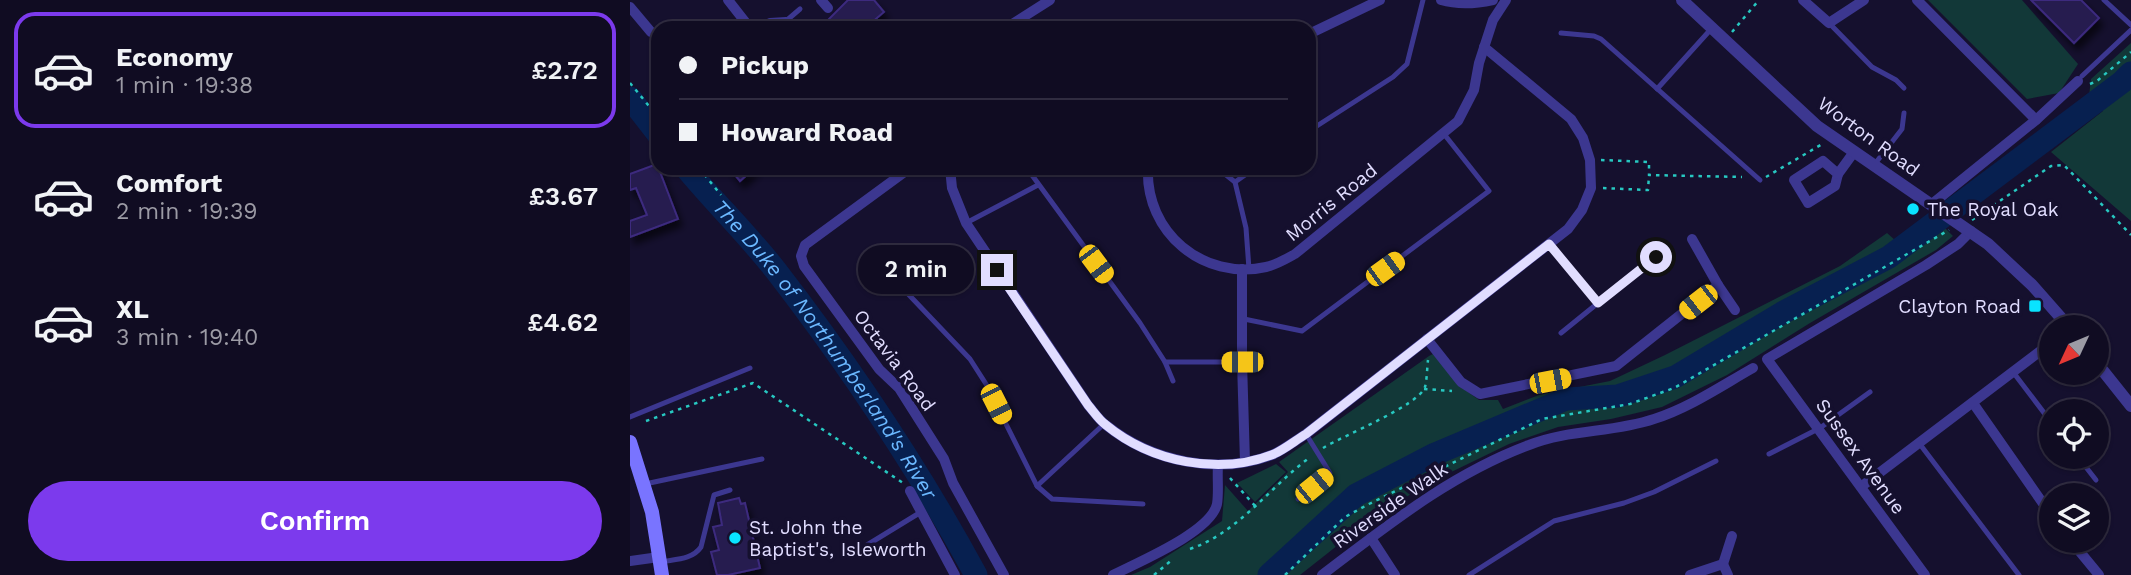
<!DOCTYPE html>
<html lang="en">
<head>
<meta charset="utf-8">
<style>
  body { margin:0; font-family:"Work Sans",sans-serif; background:#19152a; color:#f1f3f6; height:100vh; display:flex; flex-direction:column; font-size:26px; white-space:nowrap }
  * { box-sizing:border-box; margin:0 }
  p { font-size:23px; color:#9c9ba5 }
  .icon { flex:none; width:38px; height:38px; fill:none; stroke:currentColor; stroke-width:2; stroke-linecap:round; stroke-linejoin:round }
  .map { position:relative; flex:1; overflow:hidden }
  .drawer { display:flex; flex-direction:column; background:#100c22; width:630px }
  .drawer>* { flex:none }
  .top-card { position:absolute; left:21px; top:21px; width:665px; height:154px; border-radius:21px; box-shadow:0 2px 5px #0004,0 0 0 2px #302c40; display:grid; align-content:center; height:154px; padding:0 28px; background:#100c22 }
  .needle { width:46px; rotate:226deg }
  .controls { position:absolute; left:1409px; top:315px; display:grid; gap:14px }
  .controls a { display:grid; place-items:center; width:70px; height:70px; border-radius:50%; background:#100c22; box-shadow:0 2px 5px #0004,0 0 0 2px #302c40; font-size:35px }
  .end { position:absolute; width:32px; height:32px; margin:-16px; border:9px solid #e1ddff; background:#111; box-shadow:0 0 0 4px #111 }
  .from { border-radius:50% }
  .bubble { position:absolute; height:49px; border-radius:24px; background:#100c22; box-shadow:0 2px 5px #0004,0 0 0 2px #302c40; font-size:23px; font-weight:600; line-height:49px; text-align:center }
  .car { position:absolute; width:21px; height:42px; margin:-21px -10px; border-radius:9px; box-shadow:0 0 5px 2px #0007; background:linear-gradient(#f5c518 24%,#345 0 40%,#f5c518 0 76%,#345 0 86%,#f5c518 0) }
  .top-card b { display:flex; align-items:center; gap:24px; height:66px; font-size:26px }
  .top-card b+b { border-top:2px solid #302c40 }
  .top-card i { width:18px; height:18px; background:#f1f3f6 }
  ul { padding:12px 0 0; list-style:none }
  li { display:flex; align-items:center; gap:21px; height:116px; margin:0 14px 10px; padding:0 14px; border:4px solid transparent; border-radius:21px }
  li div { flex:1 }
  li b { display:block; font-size:26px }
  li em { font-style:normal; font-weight:600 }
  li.current { border-color:#7c3aed }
  li>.icon { width:63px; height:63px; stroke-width:1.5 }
  .button { display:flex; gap:14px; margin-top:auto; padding:14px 28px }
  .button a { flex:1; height:80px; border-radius:42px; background:#7c3aed; color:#fff; font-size:28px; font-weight:600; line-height:80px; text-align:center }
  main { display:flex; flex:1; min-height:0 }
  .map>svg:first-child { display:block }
</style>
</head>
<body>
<main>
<section class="drawer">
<ul>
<li class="current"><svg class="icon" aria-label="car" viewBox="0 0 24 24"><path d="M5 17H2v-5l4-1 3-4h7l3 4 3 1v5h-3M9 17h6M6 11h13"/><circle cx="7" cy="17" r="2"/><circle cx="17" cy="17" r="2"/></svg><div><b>Economy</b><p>1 min · 19:38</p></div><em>£2.72</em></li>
<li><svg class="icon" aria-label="car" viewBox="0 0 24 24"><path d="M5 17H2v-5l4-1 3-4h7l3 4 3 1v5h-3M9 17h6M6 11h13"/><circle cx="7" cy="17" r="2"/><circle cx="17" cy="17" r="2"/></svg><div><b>Comfort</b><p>2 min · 19:39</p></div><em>£3.67</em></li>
<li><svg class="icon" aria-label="car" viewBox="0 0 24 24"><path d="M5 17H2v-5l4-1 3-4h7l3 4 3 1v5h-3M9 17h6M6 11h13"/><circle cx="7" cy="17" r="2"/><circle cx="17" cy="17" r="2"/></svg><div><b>XL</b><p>3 min · 19:40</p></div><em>£4.62</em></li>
</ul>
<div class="button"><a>Confirm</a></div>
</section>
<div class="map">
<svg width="1501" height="575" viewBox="0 0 1501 575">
  <defs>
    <filter id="shadow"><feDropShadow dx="4" dy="7" stdDeviation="3.5" flood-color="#0009"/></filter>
  </defs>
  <rect width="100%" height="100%" fill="#15102e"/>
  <g fill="#123838">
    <path d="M1298 0H1392L1448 64 1429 93 1397 99Z"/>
    <path d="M1501 43V221L1421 152 1473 111 1459 96 1461 79Z"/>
    <path d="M1313 226 1323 236 1306 250 1180 323 1097 375 1032 407 981 419 928 427 879 444 811 477 750 512 670 575H647L713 513 745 493 859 437 917 414 982 402 1043 385 1131 331 1252 265Z"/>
    <path d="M1257 233 1266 241 1248 255 1038 371 994 389 959 394 931 395 877 416 747 476 722 491 638 569 628 575H501L520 567 592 521 595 485 618 511 658 472 649 462 799 356 803 354 831 387 849 400H868L873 409 909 395 980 381 1035 355 1210 266Z"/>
    <path d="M646 464 656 472 625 502 607 483Z"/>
  </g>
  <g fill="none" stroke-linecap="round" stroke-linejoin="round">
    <g stroke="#072050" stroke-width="23">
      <path d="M0 98 28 134"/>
      <path id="s1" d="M56 168C85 203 119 236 147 272 221 368 289 470 346 575"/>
      <path d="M639 575 726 495 805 454 936 399 988 396 1045 377 1152 313 1259 257 1492 82 1501 73"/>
    </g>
  </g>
  <g fill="#261a50" stroke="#3c2b7e" stroke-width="2" filter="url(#shadow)">
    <path d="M218 0H244L254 12 241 23 246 28H200L195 23Z"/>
    <path d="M1401 0H1451L1469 18 1444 43Z"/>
    <path d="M27 164 48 219 0 237V221L17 215 6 188 0 190V174Z"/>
    <path d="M99 168H125L110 181Z"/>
    <path d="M109 498 111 504 115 503 130 568 98 575H87L81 552 89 550 83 527 92 525 88 503Z"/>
  </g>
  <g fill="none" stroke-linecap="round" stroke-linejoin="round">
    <g stroke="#27c8c1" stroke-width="2.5" stroke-dasharray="3.5 5" stroke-linecap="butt">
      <path d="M1102 32 1129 0"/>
      <path d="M0 83 28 117"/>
      <path d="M1460 84 1467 81 1501 52"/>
      <path d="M971 160 1019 162V175L1112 177"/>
      <path d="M69 168 91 195"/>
      <path d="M1136 177 1194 143"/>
      <path d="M973 188 1018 190 1019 175"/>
      <path d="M1342 220 1421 166 1434 165 1501 235"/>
      <path d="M794 389 822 391"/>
      <path d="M16 421 123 383 273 483"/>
      <path d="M693 448C714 435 788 406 795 387 797 379 797 369 798 360"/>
      <path d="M600 478 626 507"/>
      <path d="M560 549C609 532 639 488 679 458"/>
      <path d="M524 575 543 559"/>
      <path d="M655 575 715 517 739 504 912 419 1000 404 1044 388 1319 230"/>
    </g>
    <g stroke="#3c3790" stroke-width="5">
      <path d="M1474 0 1501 25"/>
      <path d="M156 21 170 9"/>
      <path d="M1199 23 1242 67 1266 80 1274 88"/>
      <path d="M931 33 964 36 971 39 1130 180"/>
      <path d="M1452 76 1501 30"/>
      <path d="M1027 89 1082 28"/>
      <path d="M679 131 763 77 777 64 793 0"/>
      <path d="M1244 165 1272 129 1274 113"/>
      <path d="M399 171 510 323 535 362 543 381"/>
      <path d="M591 171 605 182 616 228 619 269"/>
      <path d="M605 182 625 168"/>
      <path d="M336 223 408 185"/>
      <path d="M919 244 968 303 931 333"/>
      <path d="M261 276 340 359 356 384 407 486 422 499 513 504"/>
      <path d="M968 303 1026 257"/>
      <path d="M614 319 672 331 859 191 814 134"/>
      <path d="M535 362H612"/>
      <path d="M1383 372 1421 422"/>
      <path d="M0 417 120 368"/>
      <path d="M1289 443 1389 575"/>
      <path d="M1139 454 1190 428 1240 392"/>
      <path d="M1448 457 1466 480"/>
      <path d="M15 484 132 459"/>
      <path d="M407 486 474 424"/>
      <path d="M668 499 700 473 676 434"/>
      <path d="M237 545 291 512"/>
      <path d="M30 562C45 559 62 560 71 547L84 495 100 490"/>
      <path d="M839 575 924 521 994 503 1024 492 1086 461"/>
    </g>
    <g stroke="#3c3790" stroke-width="10">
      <path d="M98 0 120 28"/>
      <path d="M191 0 198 8"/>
      <path d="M811 0C828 5 845 4 863 0"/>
      <path d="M1173 0 1199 23 1234 0"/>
      <path d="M1287 0 1406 120"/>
      <path d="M0 7 21 32"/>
      <path d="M135 28 140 23 156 22 162 28"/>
      <path d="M376 28 420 0"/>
      <path d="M679 34 750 0"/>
      <path d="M1193 161 1208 174 1205 186 1178 203 1164 180Z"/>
      <path d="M280 168 175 245 171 256 174 266 249 369 269 388 314 459 323 483 374 575"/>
      <path d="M320 168 322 188 336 223 458 405C464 412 469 420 476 425 522 462 589 476 644 454 655 449 666 440 676 434L938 229 952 210 961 188 960 160 953 138 941 119 854 47"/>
      <path d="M518 168C515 232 573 281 636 267 646 265 656 259 665 254L828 121 844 90 849 63 863 20 876 0"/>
      <path d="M1208 174 1224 152"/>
      <path d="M1302 204 1406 120 1448 81"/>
      <path d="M612 269V362L615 462"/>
      <path d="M1088 285 1105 310"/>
      <path d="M797 339 831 382 850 394 986 366 1088 285 1062 239"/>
      <path d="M1343 403 1421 515"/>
      <path d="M1232 486 1421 343"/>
      <path d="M280 491 325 575"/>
      <path d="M741 538 765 575"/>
      <path d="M1441 541 1469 575"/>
      <path d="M0 561 29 557"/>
      <path d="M1093 564 1102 536"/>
      <path d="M483 575C508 562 581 532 587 504 589 492 587 477 588 465"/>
      <path d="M692 575C758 525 821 474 899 445 939 429 983 433 1024 419 1059 408 1091 386 1123 368"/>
      <path d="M1060 575 1093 564 1098 575"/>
      <path d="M1295 575 1137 359 1296 265 1328 244 1341 231"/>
    </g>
    <g stroke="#3c3790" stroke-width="12">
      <path d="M1052 0 1187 126 1358 244 1402 285 1439 327"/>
      <path d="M1466 362 1501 406"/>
    </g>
    <path stroke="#7974ff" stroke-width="14" d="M0 442 22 512 32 575"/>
  </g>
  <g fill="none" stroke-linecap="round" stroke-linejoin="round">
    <path stroke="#e1ddff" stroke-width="9" d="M367 270 458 405C464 412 469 420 476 425 521 462 589 476 644 454 655 449 666 440 676 434L919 244 968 303 1026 257"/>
  </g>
  <g fill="#09e3ff" stroke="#15102e" stroke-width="2.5">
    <circle cx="1283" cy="209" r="7"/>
    <rect x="1398" y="299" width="14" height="14" rx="3.5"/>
    <circle cx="105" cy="538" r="7"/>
  </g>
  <g text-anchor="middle" stroke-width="7" stroke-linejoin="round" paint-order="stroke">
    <g font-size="19" fill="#e1ddff" stroke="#15102e">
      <text transform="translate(1239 136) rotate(36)" y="7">Worton Road</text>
      <text transform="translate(701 202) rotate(-39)" y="7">Morris Road</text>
      <text transform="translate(265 360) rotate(53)" y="7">Octavia Road</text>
      <text transform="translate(1231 456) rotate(54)" y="7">Sussex Avenue</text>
      <text transform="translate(760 505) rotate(-35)" y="7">Riverside Walk</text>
    </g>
    <g font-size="19" fill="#e1ddff" stroke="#15102e" text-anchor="start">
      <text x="1297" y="216">The Royal Oak</text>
      <text x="1391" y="313" text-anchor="end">Clayton Road</text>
      <text x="119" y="534">St. John the<tspan x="119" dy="22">Baptist's, Isleworth</tspan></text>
    </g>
    <g font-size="21" font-style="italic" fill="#6bb8ff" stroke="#15102e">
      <text dy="7" stroke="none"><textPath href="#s1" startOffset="229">The Duke of Northumberland's River</textPath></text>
    </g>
  </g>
</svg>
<div class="controls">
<a><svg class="needle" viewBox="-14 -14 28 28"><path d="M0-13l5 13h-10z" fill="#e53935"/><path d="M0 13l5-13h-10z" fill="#9c9ba5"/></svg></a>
<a><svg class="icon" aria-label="locate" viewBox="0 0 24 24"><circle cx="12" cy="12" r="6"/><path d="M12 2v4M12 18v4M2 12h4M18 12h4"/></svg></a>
<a><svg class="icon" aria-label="layers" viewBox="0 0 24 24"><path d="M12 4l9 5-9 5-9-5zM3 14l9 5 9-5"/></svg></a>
</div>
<i class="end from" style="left:1026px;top:257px"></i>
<i class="end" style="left:367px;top:270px"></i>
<div class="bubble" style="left:228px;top:245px;width:116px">2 min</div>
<i class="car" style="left:466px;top:264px;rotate:143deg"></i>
<i class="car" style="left:755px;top:269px;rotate:54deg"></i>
<i class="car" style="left:1068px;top:302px;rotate:232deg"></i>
<i class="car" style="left:612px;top:362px;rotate:270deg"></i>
<i class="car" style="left:920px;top:381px;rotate:79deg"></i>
<i class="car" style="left:366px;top:404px;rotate:153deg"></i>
<i class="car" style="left:684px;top:486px;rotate:51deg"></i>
<div class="top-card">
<b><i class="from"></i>Pickup</b>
<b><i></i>Howard Road</b>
</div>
</div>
</main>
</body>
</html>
